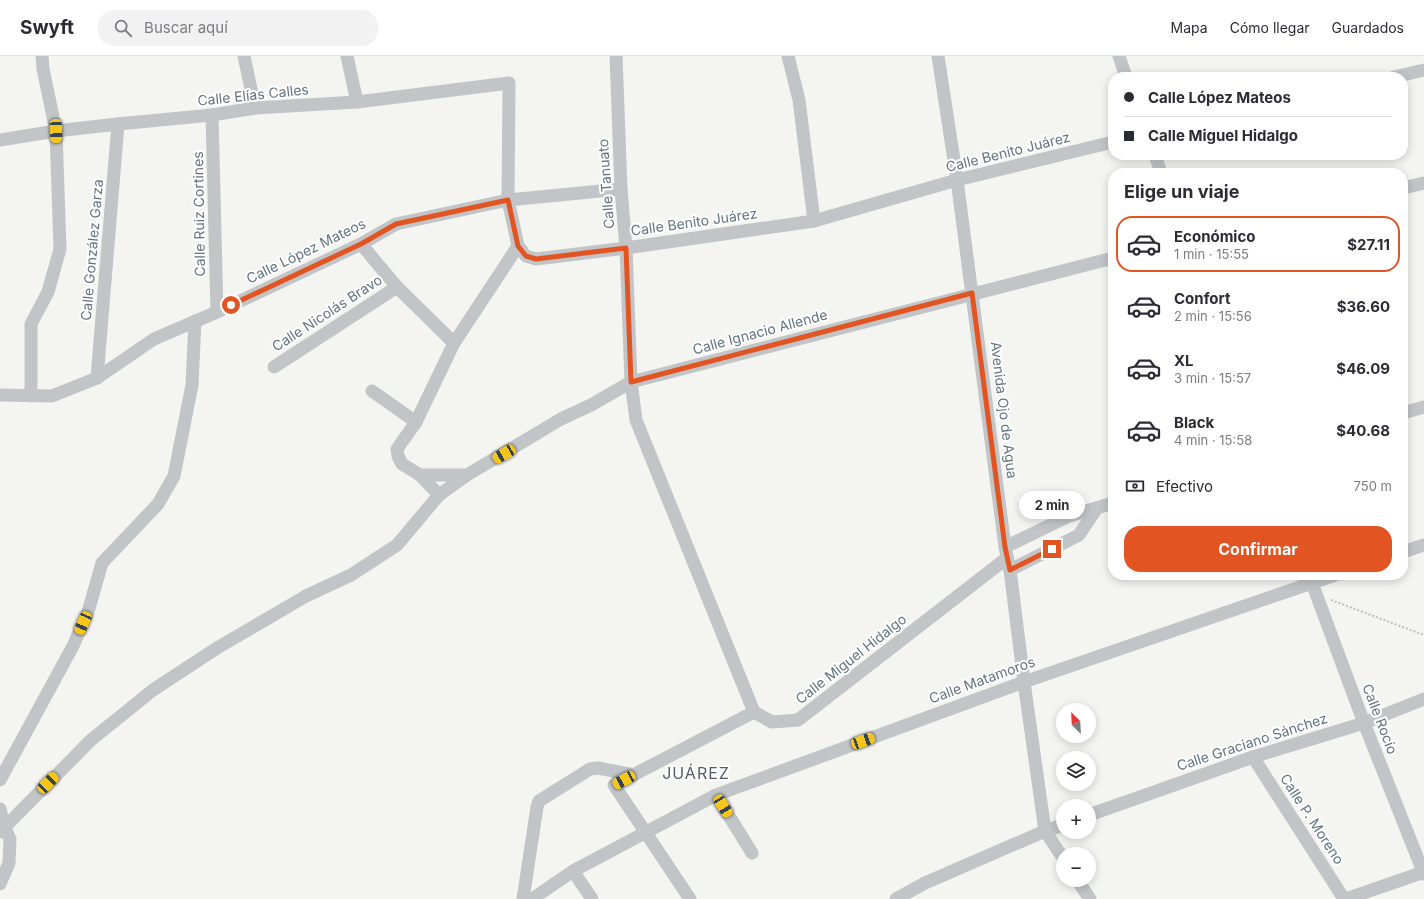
<!DOCTYPE html>
<html lang="es">
<head>
<meta charset="utf-8">
<style>
  body { margin:0; font-family:Inter,sans-serif; background:#f2f2f3; color:#2b2b33; height:100vh; display:flex; flex-direction:column; font-size:15px; white-space:nowrap }
  * { box-sizing:border-box; margin:0 }
  p { font-size:13px; color:#7c7c81 }
  .icon { flex:none; width:22px; height:22px; fill:none; stroke:currentColor; stroke-width:2; stroke-linecap:round; stroke-linejoin:round }
  .map { position:relative; flex:1; overflow:hidden }
  .sheet { position:absolute; left:1108px; top:112px; width:300px; height:412px; display:flex; flex-direction:column; background:#fff; border-radius:16px; box-shadow:0 2px 10px #0003 }
  .sheet>* { flex:none }
  .hud { position:absolute; left:1108px; top:16px; width:300px; height:88px; border-radius:16px; box-shadow:0 2px 10px #0003; display:grid; align-content:center; height:88px; padding:0 16px; background:#fff }
  .needle { width:26px; rotate:336deg }
  .controls { position:absolute; left:1056px; top:647px; display:grid; gap:8px }
  .controls a { display:grid; place-items:center; width:40px; height:40px; border-radius:50%; background:#fff; box-shadow:0 2px 10px #0003; font-size:20px }
  .end { position:absolute; width:18px; height:18px; margin:-9px; border:5px solid #e25422; background:#fff; box-shadow:0 0 0 2px #fff }
  .from { border-radius:50% }
  .bubble { position:absolute; height:28px; border-radius:14px; background:#fff; box-shadow:0 2px 10px #0003; font-size:13px; font-weight:700; line-height:28px; text-align:center }
  .car { position:absolute; width:12px; height:24px; margin:-12px -6px; border-radius:5px; box-shadow:0 0 3px 1px #0007; background:linear-gradient(#f5c518 24%,#345 0 40%,#f5c518 0 76%,#345 0 86%,#f5c518 0) }
  .hud b { display:flex; align-items:center; gap:14px; height:38px; font-size:15px }
  .hud b+b { border-top:1px solid #e1e1e2 }
  .hud i { width:10px; height:10px; background:#2b2b33 }
  ul { padding:0; list-style:none }
  li { display:flex; align-items:center; gap:12px; height:56px; margin:0 8px 6px; padding:0 8px; border:2px solid transparent; border-radius:16px }
  li div { flex:1 }
  li b { display:block; font-size:15px }
  li em { font-style:normal; font-weight:700 }
  li.selected { border-color:#e25422 }
  li>.icon { width:36px; height:36px; stroke-width:1.5 }
  h2 { padding:0 16px; font-size:18px; line-height:48px }
  .pay { display:flex; align-items:center; gap:10px; height:44px; padding:0 16px; font-size:15px }
  .pay p { margin-inline-start:auto }
  .primary-button { display:flex; gap:8px; margin-top:auto; padding:8px 16px }
  .primary-button a { flex:1; height:46px; border-radius:16px; background:#e25422; color:#fff; font-size:16px; font-weight:700; line-height:46px; text-align:center }
  header { display:flex; align-items:center; gap:24px; box-sizing:border-box; height:56px; padding:0 20px; background:#fff; border-bottom:1px solid #e1e1e2 }
  header strong { font-size:19px }
  nav { display:flex; gap:22px; margin-inline-start:auto; font-size:14px }
  .search { width:280px; height:36px; background:#f2f2f3; display:flex; align-items:center; gap:10px; box-sizing:border-box; padding:0 14px; border-radius:16px; color:#7c7c81; font-size:15px }
  .map>svg:first-child { display:block }
</style>
</head>
<body>
<header>
<strong>Swyft</strong>
<div class="search"><svg class="icon" aria-label="search" viewBox="0 0 24 24"><circle cx="10" cy="10" r="6"/><path d="M15 15l6 6"/></svg>Buscar aquí</div>
<nav><a>Mapa</a><a>Cómo llegar</a><a>Guardados</a></nav>
</header>
<div class="map">
<svg width="1424" height="843" viewBox="0 0 1424 843">
  <rect width="100%" height="100%" fill="#f4f4f0"/>
  <g fill="none" stroke-linecap="round" stroke-linejoin="round">
    <path stroke="#bbbdbf" stroke-width="2" stroke-dasharray="2 2" stroke-linecap="butt" d="M1331 544 1424 579"/>
    <g stroke="#c1c5c8" stroke-width="13">
      <path d="M244 0 255 52"/>
      <path d="M347 0 357 46"/>
      <path d="M616 0 621 133 626 192 631 326 636 364 754 656"/>
      <path d="M788 0 799 44 814 165"/>
      <path d="M938 0 957 124 1005 491 1010 514 1024 626 1045 775 1063 802"/>
      <path d="M1119 0 1126 21"/>
      <path d="M1394 21 1424 14"/>
      <path d="M212 59 217 256"/>
      <path d="M0 84 56 75 118 68 212 59 255 52 357 46 509 27 508 144 518 190 526 200 536 203 626 192 814 165 957 124 1113 86"/>
      <path d="M1155 99 1161 117"/>
      <path d="M1403 132 1424 127"/>
      <path d="M361 188 397 231 454 287"/>
      <path d="M274 311 397 231"/>
      <path d="M97 322 118 68"/>
      <path d="M372 335 416 366"/>
      <path d="M0 339 52 340 97 322 154 283 217 256 361 188 396 168 508 144 621 133"/>
      <path d="M31 340V268L48 236 60 193 56 75 43 13 42 0"/>
      <path d="M1403 357 1424 351"/>
      <path d="M420 419H467"/>
      <path d="M439 439 420 419 402 408 398 400 397 393 416 366 454 287 518 190"/>
      <path d="M1005 491 1069 460 1113 447"/>
      <path d="M1403 496 1424 489"/>
      <path d="M1010 514 1079 479 1097 452"/>
      <path d="M1309 519 1364 667 1424 818"/>
      <path d="M1253 701 1344 843"/>
      <path d="M0 724 73 590 88 556 102 507 158 448 174 420 192 329 195 265"/>
      <path d="M716 739 752 797"/>
      <path d="M0 753 4 770 10 783 9 807 0 828"/>
      <path d="M1089 759 1253 701 1364 667 1424 643"/>
      <path d="M0 776 91 684 153 634 217 592 306 540 351 519 397 489 439 439 467 419 561 363 591 349 631 326 1113 202"/>
      <path d="M573 815 592 843"/>
      <path d="M1077 824 1090 843"/>
      <path d="M523 843 537 751 539 745 590 713 598 712 634 719"/>
      <path d="M532 843 573 815 716 739 1024 626 1335 519"/>
      <path d="M690 843 614 729 754 656 772 666 798 664 1007 502"/>
      <path d="M896 843 925 827 1045 775 1063 769"/>
      <path d="M1346 843 1424 816"/>
    </g>
  </g>
  <g fill="none" stroke-linecap="round" stroke-linejoin="round">
    <path stroke="#e25422" stroke-width="5" d="M231 249 361 188 396 168 508 144 518 190 526 200 536 203 626 192 631 326 972 237 1005 491 1010 514 1052 493"/>
  </g>
  <g text-anchor="middle" stroke-width="4" stroke-linejoin="round" paint-order="stroke">
    <g font-size="14" fill="#637381" stroke="#fff">
      <text transform="translate(253 39) rotate(-6)" y="5">Calle Elías Calles</text>
      <text transform="translate(1008 96) rotate(-14)" y="5">Calle Benito Juárez</text>
      <text transform="translate(606 128) rotate(-94)" y="5">Calle Tanuato</text>
      <text transform="translate(199 158) rotate(-91)" y="5">Calle Ruiz Cortines</text>
      <text transform="translate(694 166) rotate(-8)" y="5">Calle Benito Juárez</text>
      <text transform="translate(92 194) rotate(-85)" y="5">Calle González Garza</text>
      <text transform="translate(306 195) rotate(-26)" y="5">Calle López Mateos</text>
      <text transform="translate(327 257) rotate(-33)" y="5">Calle Nicolás Bravo</text>
      <text transform="translate(760 276) rotate(-15)" y="5">Calle Ignacio Allende</text>
      <text transform="translate(1004 354) rotate(83)" y="5">Avenida Ojo de Agua</text>
      <text transform="translate(851 603) rotate(-38)" y="5">Calle Miguel Hidalgo</text>
      <text transform="translate(982 624) rotate(-20)" y="5">Calle Matamoros</text>
      <text transform="translate(1380 663) rotate(69)" y="5">Calle Rocío</text>
      <text transform="translate(1252 686) rotate(-18)" y="5">Calle Graciano Sánchez</text>
      <text transform="translate(1312 763) rotate(57)" y="5">Calle P. Moreno</text>
    </g>
    <g font-size="16" letter-spacing="1" fill="#515c66" stroke="#fff">
      <text x="696" y="723">JUÁREZ</text>
    </g>
  </g>
</svg>
<div class="controls">
<a><svg class="needle" viewBox="-14 -14 28 28"><path d="M0-13l5 13h-10z" fill="#e53935"/><path d="M0 13l5-13h-10z" fill="#7c7c81"/></svg></a>
<a><svg class="icon" aria-label="layers" viewBox="0 0 24 24"><path d="M12 4l9 5-9 5-9-5zM3 14l9 5 9-5"/></svg></a>
<a>+</a>
<a>−</a>
</div>
<i class="end from" style="left:231px;top:249px"></i>
<i class="end" style="left:1052px;top:493px"></i>
<div class="bubble" style="left:1019px;top:435px;width:66px">2 min</div>
<i class="car" style="left:56px;top:75px;rotate:178deg"></i>
<i class="car" style="left:504px;top:398px;rotate:240deg"></i>
<i class="car" style="left:83px;top:567px;rotate:204deg"></i>
<i class="car" style="left:863px;top:685px;rotate:70deg"></i>
<i class="car" style="left:624px;top:724px;rotate:242deg"></i>
<i class="car" style="left:48px;top:727px;rotate:45deg"></i>
<i class="car" style="left:723px;top:750px;rotate:148deg"></i>
<div class="hud">
<b><i class="from"></i>Calle López Mateos</b>
<b><i></i>Calle Miguel Hidalgo</b>
</div>
<section class="sheet">
<h2>Elige un viaje</h2>
<ul>
<li class="selected"><svg class="icon" aria-label="car" viewBox="0 0 24 24"><path d="M5 17H2v-5l4-1 3-4h7l3 4 3 1v5h-3M9 17h6M6 11h13"/><circle cx="7" cy="17" r="2"/><circle cx="17" cy="17" r="2"/></svg><div><b>Económico</b><p>1 min · 15:55</p></div><em>$27.11</em></li>
<li><svg class="icon" aria-label="car" viewBox="0 0 24 24"><path d="M5 17H2v-5l4-1 3-4h7l3 4 3 1v5h-3M9 17h6M6 11h13"/><circle cx="7" cy="17" r="2"/><circle cx="17" cy="17" r="2"/></svg><div><b>Confort</b><p>2 min · 15:56</p></div><em>$36.60</em></li>
<li><svg class="icon" aria-label="car" viewBox="0 0 24 24"><path d="M5 17H2v-5l4-1 3-4h7l3 4 3 1v5h-3M9 17h6M6 11h13"/><circle cx="7" cy="17" r="2"/><circle cx="17" cy="17" r="2"/></svg><div><b>XL</b><p>3 min · 15:57</p></div><em>$46.09</em></li>
<li><svg class="icon" aria-label="car" viewBox="0 0 24 24"><path d="M5 17H2v-5l4-1 3-4h7l3 4 3 1v5h-3M9 17h6M6 11h13"/><circle cx="7" cy="17" r="2"/><circle cx="17" cy="17" r="2"/></svg><div><b>Black</b><p>4 min · 15:58</p></div><em>$40.68</em></li>
</ul>
<div class="pay"><svg class="icon" aria-label="cash" viewBox="0 0 24 24"><path d="M3 7h18v10H3z"/><circle cx="12" cy="12" r="2"/></svg>Efectivo<p>750 m</p></div>
<div class="primary-button"><a>Confirmar</a></div>
</section>
</div>
</body>
</html>
